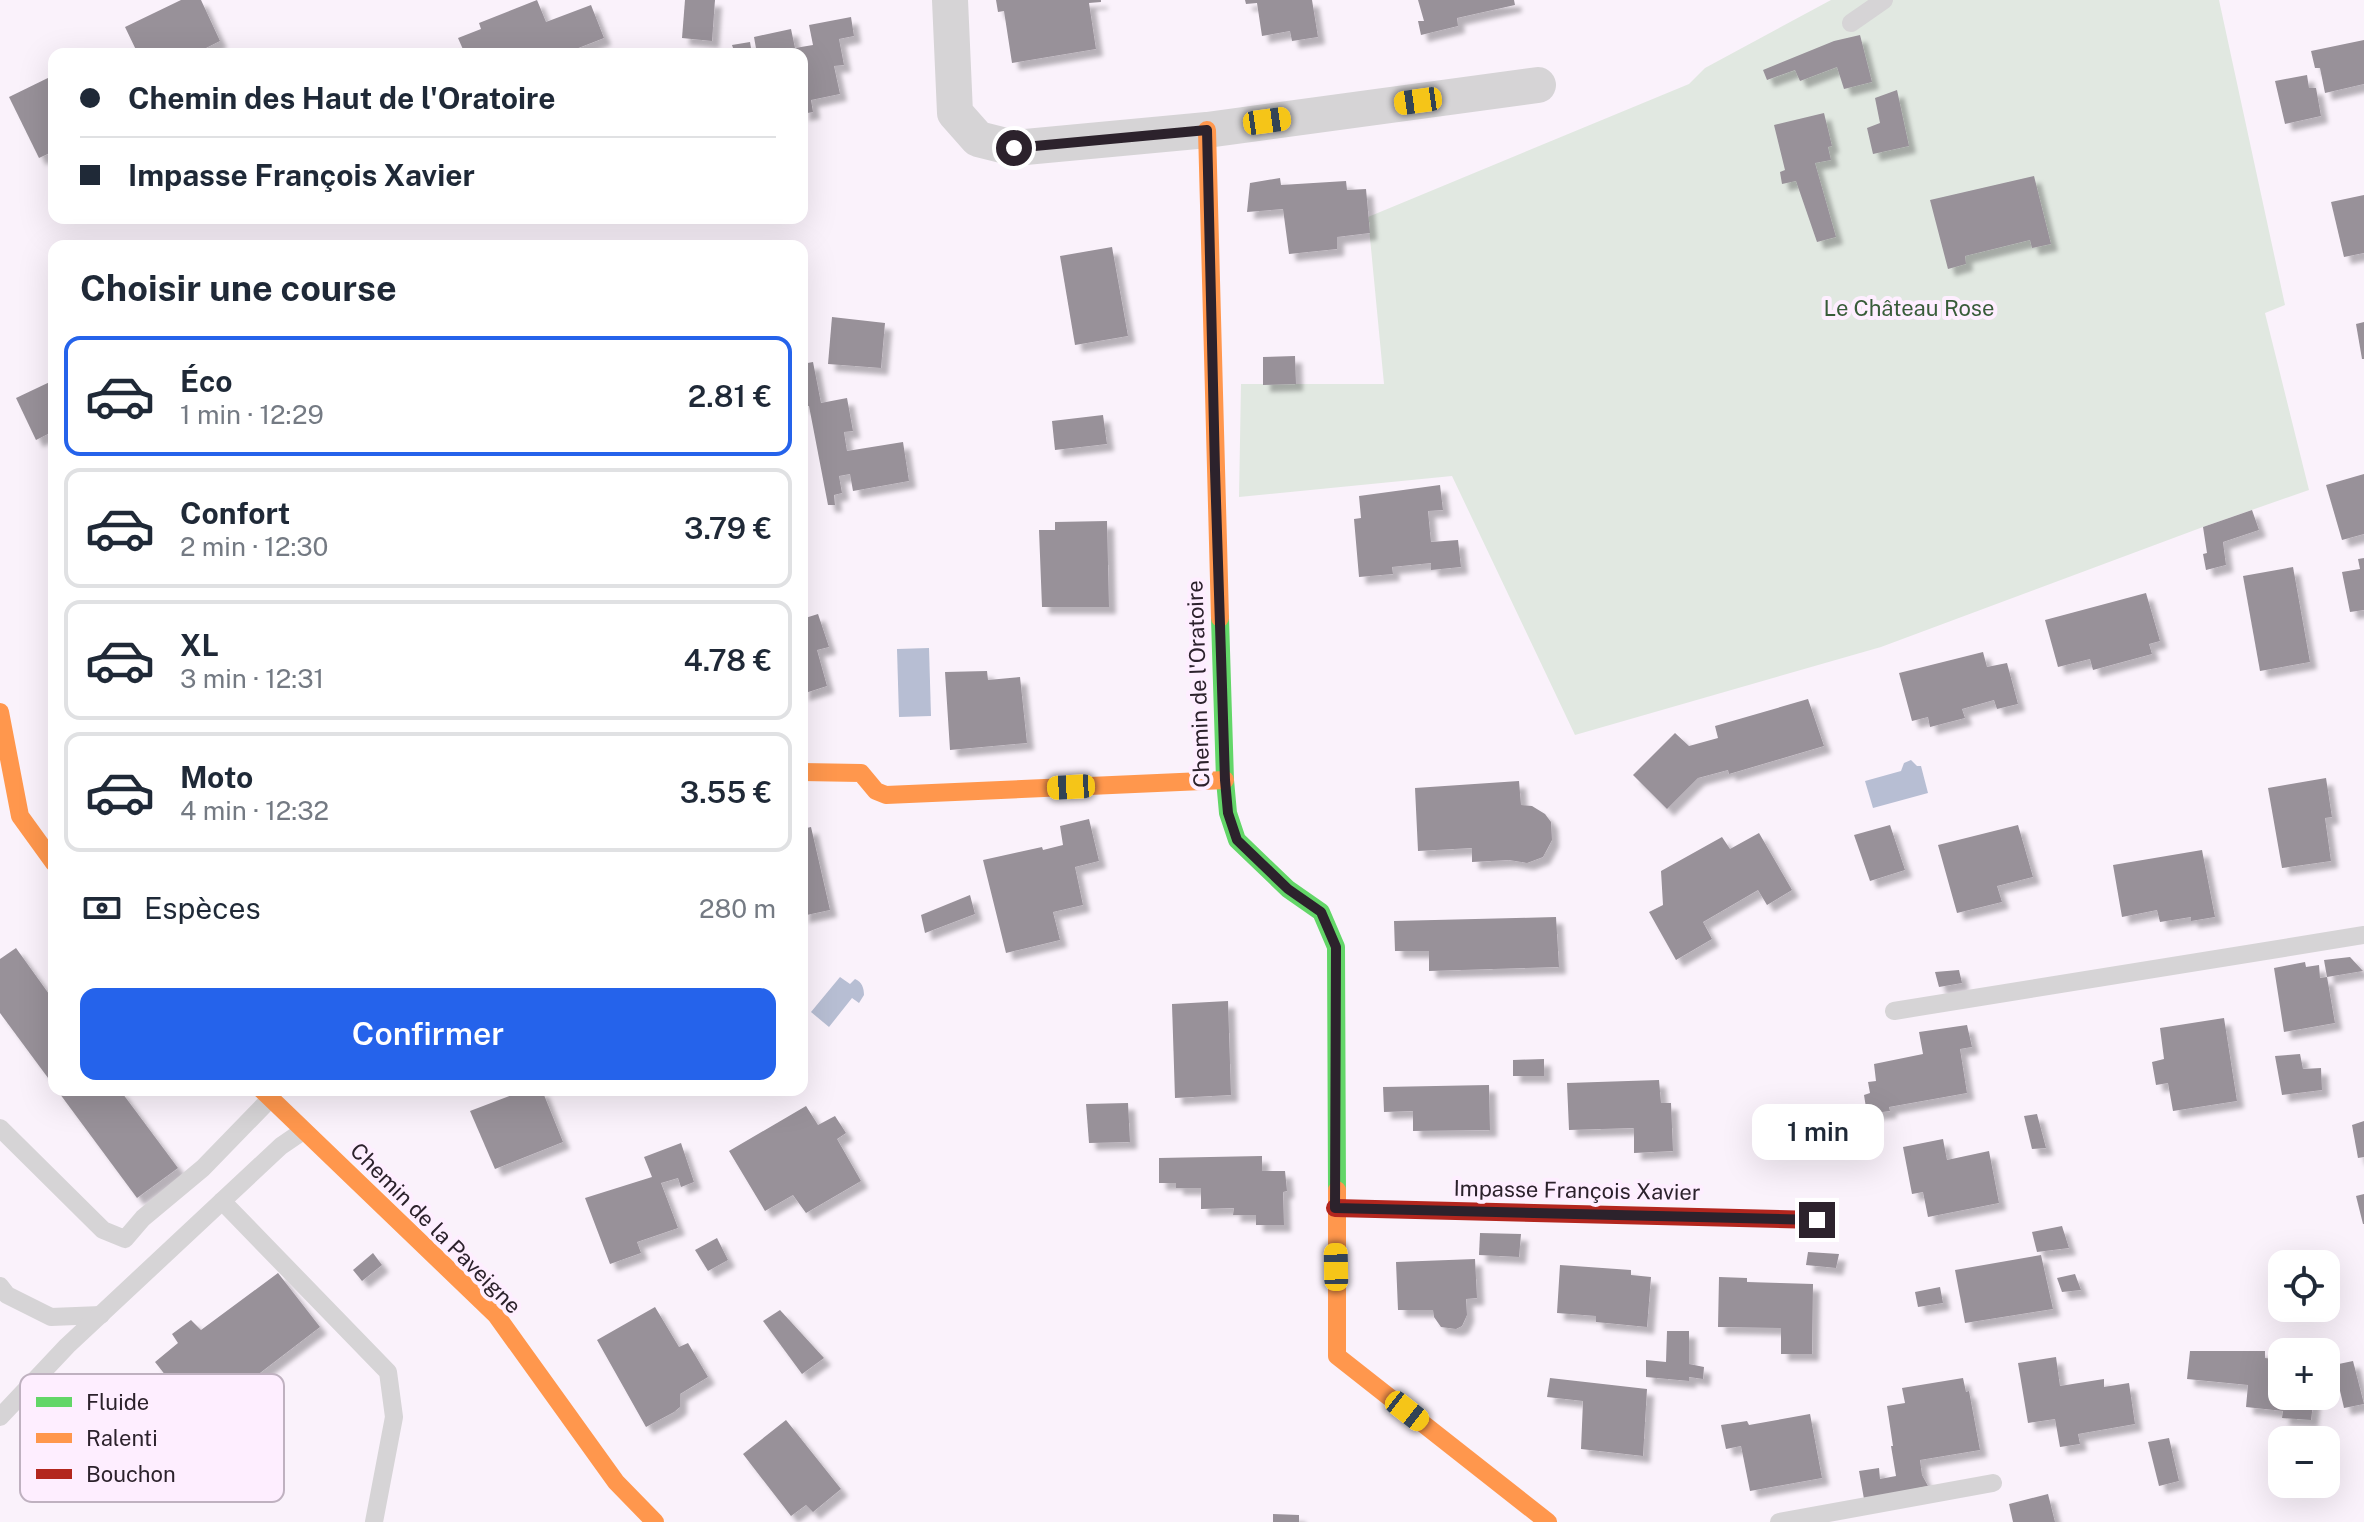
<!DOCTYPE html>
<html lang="fr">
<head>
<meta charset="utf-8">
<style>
  body { margin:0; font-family:"Public Sans",sans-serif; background:#f2f2f3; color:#1f2937; height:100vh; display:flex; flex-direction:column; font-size:30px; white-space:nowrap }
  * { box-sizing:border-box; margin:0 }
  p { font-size:26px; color:#747a83 }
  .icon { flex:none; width:44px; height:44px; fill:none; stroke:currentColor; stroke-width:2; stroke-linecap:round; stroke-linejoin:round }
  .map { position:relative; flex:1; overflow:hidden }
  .panel { position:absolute; left:48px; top:240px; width:760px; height:856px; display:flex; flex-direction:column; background:#fff; border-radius:16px; box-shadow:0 8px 32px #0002 }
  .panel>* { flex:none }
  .guide { position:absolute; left:48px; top:48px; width:760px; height:176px; border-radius:16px; box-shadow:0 8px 32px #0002; display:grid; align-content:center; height:176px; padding:0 32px; background:#fff }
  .fabs { position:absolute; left:2268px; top:1250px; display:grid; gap:16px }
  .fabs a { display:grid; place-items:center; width:72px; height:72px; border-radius:16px; background:#fff; box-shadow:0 8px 32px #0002; font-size:40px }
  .end { position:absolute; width:36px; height:36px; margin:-18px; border:10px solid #2c222c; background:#fff; box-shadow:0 0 0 4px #fff }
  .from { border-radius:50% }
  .bubble { position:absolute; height:56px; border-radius:16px; background:#fff; box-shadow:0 8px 32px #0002; font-size:26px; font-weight:600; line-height:56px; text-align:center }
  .car { position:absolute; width:24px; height:48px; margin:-24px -12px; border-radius:10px; box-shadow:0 0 6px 2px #0007; background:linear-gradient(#f5c518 24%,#345 0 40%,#f5c518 0 76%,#345 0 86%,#f5c518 0) }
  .guide b { display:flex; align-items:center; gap:28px; height:76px; font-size:30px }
  .guide b+b { border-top:2px solid #e0e1e3 }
  .guide i { width:20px; height:20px; background:#1f2937 }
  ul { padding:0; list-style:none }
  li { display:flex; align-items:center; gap:24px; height:120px; margin:0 16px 12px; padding:0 16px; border:4px solid #e0e1e3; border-radius:16px }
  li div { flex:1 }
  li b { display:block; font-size:30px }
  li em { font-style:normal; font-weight:600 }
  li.active { border-color:#2563eb }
  li>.icon { width:72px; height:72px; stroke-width:1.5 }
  h2 { padding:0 32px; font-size:36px; line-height:96px }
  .pay { display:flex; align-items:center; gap:20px; height:88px; padding:0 32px; font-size:30px }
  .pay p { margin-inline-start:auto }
  .action { display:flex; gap:16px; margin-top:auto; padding:16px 32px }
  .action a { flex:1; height:92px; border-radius:16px; background:#2563eb; color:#fff; font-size:32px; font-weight:600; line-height:92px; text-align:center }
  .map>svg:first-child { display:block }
</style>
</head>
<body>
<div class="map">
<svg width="2364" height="1522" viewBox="0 0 2364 1522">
  <defs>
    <filter id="shadow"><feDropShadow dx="7" dy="7" stdDeviation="2" flood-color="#0004"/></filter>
  </defs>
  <rect width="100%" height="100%" fill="#faf2fb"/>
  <path fill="#e1e8e1" d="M1831 0H2219L2285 305 2265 313 2309 490 2203 527 1881 647 1575 735 1452 476 1239 497 1241 384H1384L1368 217 1689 84 1705 68Z"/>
  <g fill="#b7bed3">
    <path d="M929 648 931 716 899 717 897 649Z"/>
    <path d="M1911 760 1917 766H1921L1928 793 1873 808 1865 781 1901 771 1904 763Z"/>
    <path d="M840 977 850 984 855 979C862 982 864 988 864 995L859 1003 852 998 829 1027 811 1012Z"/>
  </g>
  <g fill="#989199" filter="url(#shadow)">
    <path d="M181 0H201L220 41 200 51 202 54H138L125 27Z"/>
    <path d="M537 0 546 22 591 5 604 38 563 54H465L458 38 481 29 479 23Z"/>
    <path d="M685 0H715L712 41 682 38Z"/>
    <path d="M996 0H1101V2L1089 3 1096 49 1012 63 1004 11 998 12Z"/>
    <path d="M1245 0H1312L1318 37 1292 41 1290 31 1262 36 1257 3 1246 4Z"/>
    <path d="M1418 0H1514L1515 5 1457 18 1458 26 1421 35 1418 21H1424Z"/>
    <path d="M851 17 854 36 839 39 844 65 834 66 840 94 811 100 813 112 802 114V54H757L754 37 791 29 795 48 813 45 809 25Z"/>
    <path d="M1860 35 1872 82 1844 89 1837 67 1800 81 1795 70 1767 80 1763 70 1834 41Z"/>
    <path d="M2364 40V84L2325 93 2320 68H2315L2311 51Z"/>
    <path d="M750 42 752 54H735L732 45Z"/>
    <path d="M54 75V151L39 158 9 97Z"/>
    <path d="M2307 75 2309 88H2316L2321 116 2285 124 2275 81Z"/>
    <path d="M1897 90 1909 146 1873 154 1867 128 1880 123 1875 98Z"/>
    <path d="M1824 113 1832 146 1828 147 1831 160 1815 163 1836 237 1817 242 1796 181 1782 184 1780 172 1785 170 1774 125Z"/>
    <path d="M2034 176 2051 244 2032 248 2030 240 1965 256 1966 264 1948 269 1930 200Z"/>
    <path d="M1280 178 1281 185 1346 181 1347 190 1366 189 1370 233 1337 237V249L1289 254 1283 209 1247 212 1250 183Z"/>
    <path d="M2364 195V253L2344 257 2331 202Z"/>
    <path d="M1112 247 1128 336 1075 345 1060 256Z"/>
    <path d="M832 317 885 323 881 368 828 364Z"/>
    <path d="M2364 322V359H2362L2356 324Z"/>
    <path d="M1295 356 1296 384 1263 385V357Z"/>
    <path d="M813 362 821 403 847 398 853 431 844 432 847 451 903 442 909 481 853 491 850 474 839 476 842 493 834 495 835 505H828L809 406H803L802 399V364Z"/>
    <path d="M54 380V431L36 440 16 398Z"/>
    <path d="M1103 415 1107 444 1055 450 1052 421Z"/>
    <path d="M2364 474V534L2342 540 2326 485Z"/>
    <path d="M1440 485 1443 510 1428 511 1431 542 1458 540 1461 567 1431 570V563L1392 567 1393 574 1359 577 1354 519 1361 518 1359 496Z"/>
    <path d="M2252 510 2259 530 2223 542 2226 565 2206 570 2203 554 2207 553 2203 527Z"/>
    <path d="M1107 521 1109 607H1042L1039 530H1055V522Z"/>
    <path d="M2364 558V610L2350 612 2342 572 2360 569 2358 559Z"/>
    <path d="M2293 567 2310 662 2260 671 2243 576Z"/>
    <path d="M2146 593 2160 641 2149 644 2152 654 2093 670 2090 659 2058 667 2045 620Z"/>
    <path d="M818 614 829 647 817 650 827 686 802 694V619Z"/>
    <path d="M1983 652 1987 667 2007 663 2018 704 1997 709 1994 700 1962 709 1965 718 1930 727 1928 717 1912 721 1899 673Z"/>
    <path d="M987 671 988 680 1020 677 1027 743 950 750 945 672Z"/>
    <path d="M1808 699 1824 746 1729 774 1728 770 1698 778 1667 809 1633 775 1675 733 1689 746 1718 738 1715 726Z"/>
    <path d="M2326 778 2332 817 2325 818 2331 861 2282 868 2268 788Z"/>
    <path d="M1519 781 1521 805 1532 806 1545 814 1551 822 1552 840 1543 857 1527 863 1509 860 1472 862V848L1418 851 1415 788Z"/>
    <path d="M1089 819 1099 861 1075 867 1083 905 1053 912 1060 940 1006 953 983 860 1042 847 1043 850 1063 845 1060 826Z"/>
    <path d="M1890 825 1905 870 1870 881 1854 835Z"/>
    <path d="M2018 825 2033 877 1997 886 2002 902 1957 913 1938 845Z"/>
    <path d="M811 827 830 910 802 916V829Z"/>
    <path d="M1759 833 1792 890 1767 905 1758 890 1703 922 1712 939 1676 960 1649 912 1663 905 1661 871 1722 837 1730 849Z"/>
    <path d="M2202 850 2215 917 2191 921V917L2160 922 2157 910 2122 917 2113 865Z"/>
    <path d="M970 895 975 914 925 933 921 915Z"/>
    <path d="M1556 917 1559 967 1429 971V951H1395L1394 921Z"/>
    <path d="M16 948 54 1001V1086L0 1013V959Z"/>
    <path d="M2350 957 2363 971 2327 977 2324 960Z"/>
    <path d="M2305 962 2306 967 2319 965 2320 978 2327 977 2335 1023 2284 1032 2274 968Z"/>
    <path d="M1959 970 1962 983 1939 987 1935 972Z"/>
    <path d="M1228 1001 1231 1095 1175 1098 1172 1004Z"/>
    <path d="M2224 1018 2237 1101 2173 1111 2168 1083 2156 1085 2152 1062 2164 1059 2160 1028Z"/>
    <path d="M1967 1025 1972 1047 1960 1049 1967 1093 1889 1107 1890 1111 1867 1114 1864 1095 1870 1093 1868 1082 1876 1081 1874 1064 1923 1054 1919 1032Z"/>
    <path d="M2300 1054 2303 1069 2321 1068 2322 1090 2282 1095 2275 1056Z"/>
    <path d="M1544 1059V1076H1513V1060Z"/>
    <path d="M1659 1080 1661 1103H1671L1673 1151 1634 1153V1128L1569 1130 1567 1083Z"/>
    <path d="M1489 1085 1490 1130 1413 1131V1111L1384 1112 1383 1087Z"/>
    <path d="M57 1090H120L178 1168 137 1198Z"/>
    <path d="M525 1090H542L563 1142 495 1169 470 1111Z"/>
    <path d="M1128 1103 1130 1142 1089 1143 1086 1104Z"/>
    <path d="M806 1106 818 1125 835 1116 846 1133 837 1139 861 1181 806 1213 793 1195 765 1211 729 1151Z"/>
    <path d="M2037 1114 2046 1148 2032 1149 2024 1116Z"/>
    <path d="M2364 1121V1157L2358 1158 2352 1125Z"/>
    <path d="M1943 1139 1947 1160 1989 1151 1999 1203 1928 1217 1923 1192 1912 1194 1903 1147Z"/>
    <path d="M681 1143 694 1182 681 1187 678 1178 661 1183 678 1228 637 1242 641 1253 610 1264 585 1198 652 1177 644 1157Z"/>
    <path d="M1262 1156V1171H1285L1287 1191 1283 1192 1284 1225H1256V1215H1233L1234 1208 1201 1209V1188H1176V1183H1159V1158Z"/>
    <path d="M2364 1194V1224H2363L2356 1196Z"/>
    <path d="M2062 1226 2069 1248 2037 1252 2032 1232Z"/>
    <path d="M1480 1233 1521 1234 1519 1257 1479 1255Z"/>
    <path d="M717 1238 728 1260 708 1271 695 1250Z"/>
    <path d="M1808 1252 1839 1254 1836 1268 1806 1265Z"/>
    <path d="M373 1253 382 1265 362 1281 353 1270Z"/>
    <path d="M2041 1255 2053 1309 1965 1323 1955 1270Z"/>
    <path d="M1475 1259 1477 1298 1466 1299 1467 1315 1462 1326 1456 1329 1441 1327 1434 1317 1433 1310H1398L1396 1262Z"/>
    <path d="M1560 1265 1631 1270V1275L1651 1277 1647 1327 1596 1322V1316L1557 1313Z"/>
    <path d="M278 1273 320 1327 200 1419 155 1362 178 1343 172 1334 191 1320 201 1330Z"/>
    <path d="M2075 1274 2081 1290 2062 1292 2057 1278Z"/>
    <path d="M1719 1277 1747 1278V1282L1813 1284 1812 1354H1781V1328L1718 1327Z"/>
    <path d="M1940 1287 1943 1303 1918 1307 1915 1292Z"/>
    <path d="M655 1307 679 1347 688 1343 708 1377 680 1394V1407L674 1412 646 1427 597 1340Z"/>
    <path d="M780 1310 824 1358 802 1374 763 1321Z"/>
    <path d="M1667 1331H1689V1364L1704 1367 1703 1379 1689 1377V1381L1646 1377V1360L1666 1362Z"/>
    <path d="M2190 1351H2265V1358L2273 1359V1364L2282 1365V1396H2314L2311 1420 2282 1418 2283 1411 2246 1407 2248 1385 2187 1379Z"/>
    <path d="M2056 1357 2060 1386 2104 1379V1387L2129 1383 2135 1424 2078 1434 2080 1444 2060 1447 2055 1419 2028 1423 2018 1363Z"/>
    <path d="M2353 1361 2364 1404 2344 1408 2334 1365Z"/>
    <path d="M1550 1378 1647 1389 1643 1456 1581 1449 1583 1401 1547 1397Z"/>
    <path d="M1963 1378 1966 1392 1969 1391 1980 1450 1920 1460 1922 1475 1928 1486 1864 1499 1859 1471 1879 1468 1880 1479 1896 1476 1891 1446H1893L1887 1406 1905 1403 1902 1388Z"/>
    <path d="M1810 1414 1822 1478 1750 1491 1741 1446 1726 1449 1721 1425 1747 1421 1749 1425Z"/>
    <path d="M786 1420 841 1489 813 1512 806 1505 791 1516 743 1454Z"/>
    <path d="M2169 1438 2179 1481 2159 1486 2148 1442Z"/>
    <path d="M2048 1494 2055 1522H2013L2009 1504Z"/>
    <path d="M1273 1514 1299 1515V1522H1273Z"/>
  </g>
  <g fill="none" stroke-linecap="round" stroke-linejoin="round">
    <g stroke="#d6d4d6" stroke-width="18">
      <path d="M1851 23 1884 0"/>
      <path d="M1894 1011 2364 935"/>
      <path d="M0 1128 103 1230 125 1239 143 1218 203 1168 271 1098"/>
      <path d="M222 1201 388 1372 394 1417 374 1522"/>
      <path d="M0 1286 7 1295 51 1317 101 1315"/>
      <path d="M0 1417 67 1346 281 1146 303 1131"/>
      <path d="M1779 1522 1993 1483"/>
    </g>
    <path stroke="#d6d4d6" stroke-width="36" d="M950 0 955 113 978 139 1014 148 1207 130 1538 85"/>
    <path stroke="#63d668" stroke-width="18" d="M1220 618 1225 780 1228 813 1237 840 1288 889 1321 912 1336 947 1337 1190"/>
    <g stroke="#ff974d" stroke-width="18">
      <path d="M1207 130 1220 618"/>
      <path d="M0 712 20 816 54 863"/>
      <path d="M802 772 861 773 876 791 886 795 1225 780"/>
      <path d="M262 1090 496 1315 616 1482 655 1522"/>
      <path d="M1337 1190V1356L1548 1522"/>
    </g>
    <path stroke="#b3261e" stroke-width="18" d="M1335 1208 1817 1220"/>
  </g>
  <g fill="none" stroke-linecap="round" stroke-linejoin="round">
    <path stroke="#2c222c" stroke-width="10" d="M1014 148 1207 130 1215 470 1225 780 1228 813 1237 840 1288 889 1321 912 1336 947 1335 1208 1817 1220"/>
  </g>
  <g text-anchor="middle" stroke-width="8" stroke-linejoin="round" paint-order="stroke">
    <g font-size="22" fill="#385c39" stroke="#feeeff">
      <text x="1909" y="316">Le Château Rose</text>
    </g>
    <g font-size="22" fill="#2c222c" stroke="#feeeff">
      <text transform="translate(1198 684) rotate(-92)" y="8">Chemin de l'Oratoire</text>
      <text transform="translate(1577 1190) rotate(1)" y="8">Impasse François Xavier</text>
      <text transform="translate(436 1228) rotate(45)" y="8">Chemin de la Paveigne</text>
    </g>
  </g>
  <rect x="20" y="1374" width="264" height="128" rx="12" fill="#feeeff" stroke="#bfb1c0" stroke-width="2"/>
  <rect x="36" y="1397" width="36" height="10" fill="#63d668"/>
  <rect x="36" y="1433" width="36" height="10" fill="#ff974d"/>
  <rect x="36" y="1469" width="36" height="10" fill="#b3261e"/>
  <g font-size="22" fill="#2c222c">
    <text x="86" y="1410">Fluide</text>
    <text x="86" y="1446">Ralenti</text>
    <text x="86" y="1482">Bouchon</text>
  </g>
</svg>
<div class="fabs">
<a><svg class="icon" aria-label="locate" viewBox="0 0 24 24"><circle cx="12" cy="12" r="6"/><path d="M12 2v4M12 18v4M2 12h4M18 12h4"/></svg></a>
<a>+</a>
<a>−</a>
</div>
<i class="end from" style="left:1014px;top:148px"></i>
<i class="end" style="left:1817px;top:1220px"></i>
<div class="bubble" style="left:1752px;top:1104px;width:132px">1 min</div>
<i class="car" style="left:1418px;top:101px;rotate:262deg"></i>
<i class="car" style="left:1267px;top:121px;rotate:82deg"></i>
<i class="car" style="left:1071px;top:787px;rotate:267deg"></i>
<i class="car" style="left:1336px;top:1267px;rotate:359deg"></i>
<i class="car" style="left:1407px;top:1411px;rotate:128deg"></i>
<div class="guide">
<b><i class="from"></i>Chemin des Haut de l'Oratoire</b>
<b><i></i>Impasse François Xavier</b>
</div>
<section class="panel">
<h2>Choisir une course</h2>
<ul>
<li class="active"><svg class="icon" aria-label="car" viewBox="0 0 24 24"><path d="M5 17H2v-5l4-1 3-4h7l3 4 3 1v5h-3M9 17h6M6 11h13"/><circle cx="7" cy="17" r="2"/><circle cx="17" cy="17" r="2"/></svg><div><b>Éco</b><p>1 min · 12:29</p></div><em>2.81 €</em></li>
<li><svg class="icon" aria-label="car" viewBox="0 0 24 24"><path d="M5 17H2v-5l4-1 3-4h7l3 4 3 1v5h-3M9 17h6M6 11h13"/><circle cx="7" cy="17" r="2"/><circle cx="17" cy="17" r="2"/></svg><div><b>Confort</b><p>2 min · 12:30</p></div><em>3.79 €</em></li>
<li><svg class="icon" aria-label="car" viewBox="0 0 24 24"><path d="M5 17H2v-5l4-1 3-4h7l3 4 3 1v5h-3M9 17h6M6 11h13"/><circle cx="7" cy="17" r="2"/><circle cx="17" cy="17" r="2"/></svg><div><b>XL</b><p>3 min · 12:31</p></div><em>4.78 €</em></li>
<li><svg class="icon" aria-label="car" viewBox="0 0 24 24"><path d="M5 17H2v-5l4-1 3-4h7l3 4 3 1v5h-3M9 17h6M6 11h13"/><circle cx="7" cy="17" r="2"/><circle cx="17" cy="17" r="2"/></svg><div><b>Moto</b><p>4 min · 12:32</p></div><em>3.55 €</em></li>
</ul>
<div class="pay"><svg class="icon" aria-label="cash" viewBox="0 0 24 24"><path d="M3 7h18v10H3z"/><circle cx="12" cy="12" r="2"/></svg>Espèces<p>280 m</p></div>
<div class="action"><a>Confirmer</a></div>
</section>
</div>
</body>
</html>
